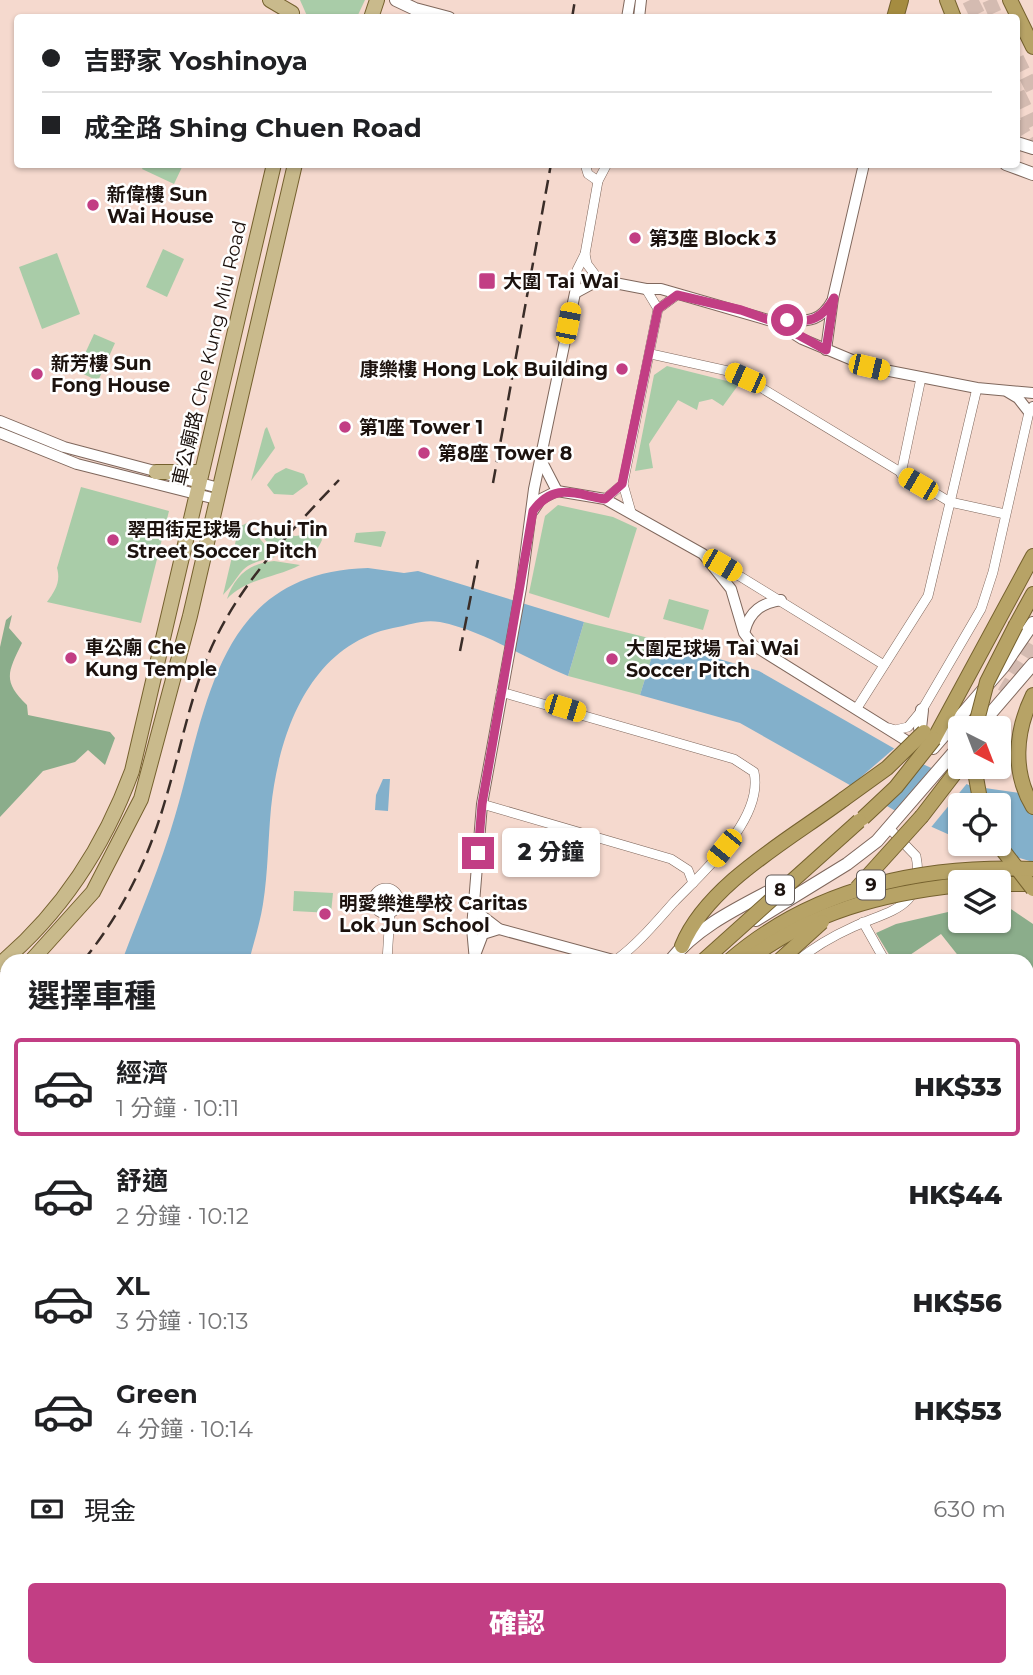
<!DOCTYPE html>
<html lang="zh-TW">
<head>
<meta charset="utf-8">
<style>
  body { margin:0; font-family:Montserrat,"Noto Sans TC",sans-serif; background:#f2f2f2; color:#202124; height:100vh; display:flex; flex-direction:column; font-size:26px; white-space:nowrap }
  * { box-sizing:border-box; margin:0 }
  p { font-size:23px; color:#757577 }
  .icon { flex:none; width:38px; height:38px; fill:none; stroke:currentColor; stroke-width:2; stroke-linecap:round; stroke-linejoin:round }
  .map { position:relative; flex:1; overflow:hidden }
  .side { position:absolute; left:0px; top:954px; width:1034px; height:723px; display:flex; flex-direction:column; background:#fff; border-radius:21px 21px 0 0; box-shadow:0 2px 5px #0004 }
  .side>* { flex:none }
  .banner { position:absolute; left:14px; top:14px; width:1006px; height:154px; border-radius:7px; box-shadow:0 2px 5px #0004; display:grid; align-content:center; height:154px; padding:0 28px; background:#fff }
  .needle { width:46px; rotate:138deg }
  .fabs { position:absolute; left:948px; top:716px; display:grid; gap:14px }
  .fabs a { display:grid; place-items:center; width:63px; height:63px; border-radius:7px; background:#fff; box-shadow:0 2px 5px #0004; font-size:35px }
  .end { position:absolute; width:32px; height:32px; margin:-16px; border:9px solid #c23e84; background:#fff; box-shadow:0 0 0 4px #fff }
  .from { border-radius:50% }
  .bubble { position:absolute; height:49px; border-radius:7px; background:#fff; box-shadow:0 2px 5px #0004; font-size:23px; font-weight:800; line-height:49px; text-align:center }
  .car { position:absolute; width:21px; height:42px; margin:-21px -10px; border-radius:9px; box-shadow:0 0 5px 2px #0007; background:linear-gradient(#f5c518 24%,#345 0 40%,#f5c518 0 76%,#345 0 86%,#f5c518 0) }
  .banner b { display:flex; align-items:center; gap:24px; height:66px; font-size:26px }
  .banner b+b { border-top:2px solid #e0e0e0 }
  .banner i { width:18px; height:18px; background:#202124 }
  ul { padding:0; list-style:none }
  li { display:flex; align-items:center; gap:21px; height:98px; margin:0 14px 10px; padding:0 14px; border:4px solid transparent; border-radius:7px }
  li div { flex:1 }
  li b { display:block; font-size:26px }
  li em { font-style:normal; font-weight:800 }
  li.on { border-color:#c23e84 }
  li>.icon { width:63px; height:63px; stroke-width:1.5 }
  h2 { padding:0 28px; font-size:32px; line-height:84px }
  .pay { display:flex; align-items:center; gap:18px; height:77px; padding:0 28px; font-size:26px }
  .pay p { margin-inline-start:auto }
  .button { display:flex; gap:14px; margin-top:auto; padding:14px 28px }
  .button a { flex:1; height:80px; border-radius:7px; background:#c23e84; color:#fff; font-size:28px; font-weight:800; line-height:80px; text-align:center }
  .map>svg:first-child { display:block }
</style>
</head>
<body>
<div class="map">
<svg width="1033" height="1675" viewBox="0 0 1033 1675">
  <rect width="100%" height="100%" fill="#f5d9ce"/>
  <g fill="#a9cca8">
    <path d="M300 0H365L357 17 308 18Z"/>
    <path d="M144 165 182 164 183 165 174 184 142 169Z"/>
    <path d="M163 249 184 259 167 297 146 287Z"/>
    <path d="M57 253 80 314 42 329 19 267Z"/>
    <path d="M94 334 115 343 98 381 77 371Z"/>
    <path d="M667 366 739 384 723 406 712 399 699 402 697 410 678 400 649 444 653 468 635 471 654 375Z"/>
    <path d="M267 427 275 448 251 481 265 429Z"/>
    <path d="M286 468 304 474 308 484 293 495 274 494 267 485 275 474Z"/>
    <path d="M81 487 169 511 141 623 47 602C55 591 61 582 57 568Z"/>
    <path d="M558 505 613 517 637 528 609 618 529 593 545 516Z"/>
    <path d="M247 523 275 557C235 566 246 571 223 595L239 527Z"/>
    <path d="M258 527 295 536 319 533 322 540C316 555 305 561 289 559L272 549 257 529Z"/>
    <path d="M383 531 386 532 381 547 354 542 356 533Z"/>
    <path d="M274 561 300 565C276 578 246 578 227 599 234 577 249 563 274 561Z"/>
    <path d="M669 599 709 610 703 630 663 619Z"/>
    <path d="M584 622 657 640 640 695 568 676Z"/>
    <path d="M294 891 333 893 331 913 293 911Z"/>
    <path d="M7 1576V1670H211L207 1675H0V1590Z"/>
  </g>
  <g fill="#8bad8b">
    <path d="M12 615 9 628 22 643C8 672 2 681 27 705L28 715 110 732 115 738 105 765 88 750 75 762 43 771 0 817V647L6 620Z"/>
    <path d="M999 901 1033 924V1155L1027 1147V961H956L960 958 941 934 901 961H893L876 933 896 924 961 909V920H999Z"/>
    <path d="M1027 1306 1033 1312V1393L1027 1402Z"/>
    <path d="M650 1670H723L726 1675H651Z"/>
    <path d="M780 1670H1003L1000 1675H781Z"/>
  </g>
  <g fill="#83b0cb">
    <path d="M368 568 404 573 418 571 584 622 568 676C525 659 485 631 440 622 423 619 410 625 393 628 310 645 279 732 271 808 268 840 268 872 263 904 260 923 254 942 249 961H122C140 913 161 865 175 816 208 705 217 572 368 568Z"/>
    <path d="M657 640 759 671 916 761 971 786 1033 795V862L972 844H999V805H961V840L894 810 740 723 640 695Z"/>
    <path d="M383 779H390L388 811 375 810 376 795Z"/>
    <path d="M7 1224V1516L0 1532V1240Z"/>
  </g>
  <g fill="#f5d9ce">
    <path d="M897 746 926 761 883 808 847 789Z"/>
    <path d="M942 768 969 781 928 831 904 819Z"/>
  </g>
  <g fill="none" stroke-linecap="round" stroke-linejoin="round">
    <g stroke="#d4bbb1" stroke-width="14" stroke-dasharray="14 7" stroke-linecap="butt">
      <path d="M989 0 997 18"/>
      <path d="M1017 58 1033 91"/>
    </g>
    <g stroke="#d4bbb1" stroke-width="14" stroke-dasharray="14 7" stroke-linecap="butt">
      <path d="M1017 122 1033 148"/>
      <path d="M1004 693 1033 644"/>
    </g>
    <g stroke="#d4bbb1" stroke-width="16" stroke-dasharray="16 8" stroke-linecap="butt">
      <path d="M970 0 979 18"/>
      <path d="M1017 93 1033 126"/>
    </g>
    <defs>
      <g id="minor">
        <path d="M585 164 588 174 598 181"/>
        <path d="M585 254 587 264 599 280"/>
        <path d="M575 293 577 270 585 254 598 181 607 164"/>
        <path d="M658 309 677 295"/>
        <path d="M651 354 728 371 745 378 950 502 1005 514"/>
        <path d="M901 474 921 378"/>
        <path d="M623 484 631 512"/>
        <path d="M605 499 623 484 658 309 646 289"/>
        <path d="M707 556 884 665"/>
        <path d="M501 692 734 759 754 772C764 819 704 871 674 902 656 922 638 944 616 960"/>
        <path d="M857 708 928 596 977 388"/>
        <path d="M889 728 895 730 908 727 922 710 981 609 993 572 1029 412"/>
        <path d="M482 804 671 859 688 870 693 883"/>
        <circle cx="386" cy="901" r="13"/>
        <path d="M863 922 885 961"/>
        <path d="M387 961 390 913"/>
        <path d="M797 961C814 947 833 936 853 927 890 910 926 908 916 856L890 829"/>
        <path d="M0 1089 7 1084"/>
        <path d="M1027 1171 1033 1182"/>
        <path d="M772 1675V1670"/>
      </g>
      <g id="tertiary">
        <path d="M627 18 630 0"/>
        <path d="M639 18 641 0"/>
        <path d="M775 322C800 319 818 327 832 301"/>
        <path d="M826 350 833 298 864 164"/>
        <path d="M1008 392 1018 398 1029 412 1033 407"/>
        <path d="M0 421 64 447 219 488"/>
        <path d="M0 433 77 464 216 499"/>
        <path d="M542 462 557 491"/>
        <path d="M533 511 541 499 557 491 605 499 703 554 731 589 744 633 753 645 915 746"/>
        <path d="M745 630C750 611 762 603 781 600"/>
        <path d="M473 909 499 929 617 961"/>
        <path d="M475 955 483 934 499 929"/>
        <path d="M475 961 472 928 482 804 521 588 534 489 575 293 599 280 646 289H661L775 322 802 339 869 367 977 388 1033 393"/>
      </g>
      <g id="secondary">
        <path d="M396 0 415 9 449 18"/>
        <path d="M1017 143 1033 148"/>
        <path d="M1006 164 1033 174"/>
        <path d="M922 710 920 728 926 740"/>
        <path d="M978 728 1033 664"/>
        <path d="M933 748 1003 667 1033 623"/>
        <path d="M756 920 847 864 877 841 961 744"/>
        <path d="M670 961C698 925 744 905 783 884"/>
        <path d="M0 1465 7 1467"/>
        <path d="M0 1482 7 1484"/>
        <path d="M233 1675 237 1670"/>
        <path d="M256 1675 259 1670"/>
      </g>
      <g id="primary">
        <path d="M270 0 292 13"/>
        <path d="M371 18 377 0"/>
        <path d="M156 472H200"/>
        <path d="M31 961 93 892 141 799 190 616 295 164"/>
        <path d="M0 964C62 912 104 847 132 771L274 164"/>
        <path d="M0 986 7 981"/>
      </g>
      <g id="trunk">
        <path d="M947 0 954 18"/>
        <path d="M1010 0 1033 47"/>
        <path d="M1016 625 1033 594"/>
        <path d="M1033 695C1015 732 1012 772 1033 807"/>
        <path d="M934 739 1033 556"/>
        <path d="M974 766 981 805"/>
        <path d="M922 816 955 773"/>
        <path d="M999 884H1033"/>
        <path d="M682 946C707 884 792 838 844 799"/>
        <path d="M364 1670 366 1675"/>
        <path d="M415 1670V1675"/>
        <path d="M431 1670V1675"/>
      </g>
      <path id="motorway" d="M895 18 900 0"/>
    </defs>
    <use href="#minor" stroke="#7f675c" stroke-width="10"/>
    <use href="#tertiary" stroke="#7f675c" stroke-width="12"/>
    <use href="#secondary" stroke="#7f675c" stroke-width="14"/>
    <use href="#primary" stroke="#75612e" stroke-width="16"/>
    <use href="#trunk" stroke="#75612e" stroke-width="16"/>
    <use href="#motorway" stroke="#75612e" stroke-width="18"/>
    <use href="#minor" stroke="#fff" stroke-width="9"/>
    <use href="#tertiary" stroke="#fff" stroke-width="10"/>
    <use href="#secondary" stroke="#fff" stroke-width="12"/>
    <use href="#primary" stroke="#c9ba8c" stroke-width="14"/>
    <use href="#trunk" stroke="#b7a366" stroke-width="14"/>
    <use href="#motorway" stroke="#a58c40" stroke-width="16"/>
    <g stroke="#3a2d28" stroke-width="2.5" stroke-dasharray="14 7" stroke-linecap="butt">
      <path d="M572 18 575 0"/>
      <path d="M493 483 551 164"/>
      <path d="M460 651 478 560"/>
      <path d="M83 961C122 913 148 860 165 801 180 752 189 701 209 653 238 585 289 533 339 480"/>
      <path d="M0 1039 7 1033"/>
      <path d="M486 1670 487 1675"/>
    </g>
    <defs>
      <g id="trunk-bridge">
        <path d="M975 728 987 682 1016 625"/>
        <path d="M844 799 887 768 924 732"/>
        <path d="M863 818 896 787 934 739"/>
        <path d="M998 844 1033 889"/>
        <path d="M857 888 922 816"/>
        <path d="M703 961 859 821"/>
        <path d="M729 961C814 887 923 865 1033 869"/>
        <path d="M747 961C810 912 883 893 961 885"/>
        <path d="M779 961 822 922"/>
      </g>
    </defs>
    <use href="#trunk-bridge" stroke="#75612e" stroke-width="16" stroke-linecap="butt"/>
    <use href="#trunk-bridge" stroke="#b7a366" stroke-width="14"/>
  </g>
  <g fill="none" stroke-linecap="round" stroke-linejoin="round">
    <path stroke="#c23e84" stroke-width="9" d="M478 853 482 804 533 511C554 482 574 494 605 499L622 484 658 309 677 295 741 310 775 322 826 350 834 298C822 319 811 323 787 320"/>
  </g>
  <g fill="#c23e84" stroke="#fff" stroke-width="2.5">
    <circle cx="93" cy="205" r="7"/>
    <circle cx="635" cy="238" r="7"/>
    <rect x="478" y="272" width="18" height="18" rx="3.5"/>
    <circle cx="622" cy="369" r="7"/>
    <circle cx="37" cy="374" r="7"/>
    <circle cx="345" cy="427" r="7"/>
    <circle cx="424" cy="453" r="7"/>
    <circle cx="113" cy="540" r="7"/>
    <circle cx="71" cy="658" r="7"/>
    <circle cx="612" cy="659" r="7"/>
    <circle cx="325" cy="914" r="7"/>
  </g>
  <g text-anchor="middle" stroke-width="5" stroke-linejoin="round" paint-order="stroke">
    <g fill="#fff" stroke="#605956" stroke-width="2">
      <rect x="857" y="870.5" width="28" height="29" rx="5"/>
      <rect x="766" y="875.5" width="28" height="29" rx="5"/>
    </g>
    <g font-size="18" font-weight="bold" fill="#1c120e">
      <text x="871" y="891">9</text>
      <text x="780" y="896">8</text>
    </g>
    <g font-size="19" font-weight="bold" fill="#1c120e" stroke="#fff" text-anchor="start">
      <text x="107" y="201">新偉樓 Sun<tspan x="107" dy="22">Wai House</tspan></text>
      <text x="649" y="245">第3座 Block 3</text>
      <text x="503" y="288">大圍 Tai Wai</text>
      <text x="51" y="370">新芳樓 Sun<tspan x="51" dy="22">Fong House</tspan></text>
      <text x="608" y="376" text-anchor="end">康樂樓 Hong Lok Building</text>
      <text x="359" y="434">第1座 Tower 1</text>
      <text x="438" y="460">第8座 Tower 8</text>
      <text x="127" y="536">翠田街足球場 Chui Tin<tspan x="127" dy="22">Street Soccer Pitch</tspan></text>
      <text x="85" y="654">車公廟 Che<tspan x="85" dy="22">Kung Temple</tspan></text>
      <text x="626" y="655">大圍足球場 Tai Wai<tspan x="626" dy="22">Soccer Pitch</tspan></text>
      <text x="339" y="910">明愛樂進學校 Caritas<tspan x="339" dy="22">Lok Jun School</tspan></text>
    </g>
    <g font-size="19" fill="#1c120e" stroke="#fff">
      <text transform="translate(209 353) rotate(-77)" y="7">車公廟路 Che Kung Miu Road</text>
    </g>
  </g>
</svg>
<div class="fabs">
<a><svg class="needle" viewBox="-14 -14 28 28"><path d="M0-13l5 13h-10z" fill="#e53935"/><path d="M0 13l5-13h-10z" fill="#757577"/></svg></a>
<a><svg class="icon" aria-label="locate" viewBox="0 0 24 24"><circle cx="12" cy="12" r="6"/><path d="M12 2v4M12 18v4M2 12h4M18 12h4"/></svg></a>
<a><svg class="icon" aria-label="layers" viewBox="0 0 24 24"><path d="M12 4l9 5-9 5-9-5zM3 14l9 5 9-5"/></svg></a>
</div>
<i class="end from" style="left:787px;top:320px"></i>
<i class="end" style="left:478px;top:853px"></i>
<div class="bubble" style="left:502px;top:828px;width:98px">2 分鐘</div>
<i class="car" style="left:568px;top:323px;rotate:11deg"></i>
<i class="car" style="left:869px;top:367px;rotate:103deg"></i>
<i class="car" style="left:745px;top:378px;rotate:294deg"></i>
<i class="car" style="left:918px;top:484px;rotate:300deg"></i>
<i class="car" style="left:722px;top:565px;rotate:120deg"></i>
<i class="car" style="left:565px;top:708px;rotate:107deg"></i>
<i class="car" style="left:724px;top:848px;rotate:219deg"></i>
<div class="banner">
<b><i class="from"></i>吉野家 Yoshinoya</b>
<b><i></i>成全路 Shing Chuen Road</b>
</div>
<section class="side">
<h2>選擇車種</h2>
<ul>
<li class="on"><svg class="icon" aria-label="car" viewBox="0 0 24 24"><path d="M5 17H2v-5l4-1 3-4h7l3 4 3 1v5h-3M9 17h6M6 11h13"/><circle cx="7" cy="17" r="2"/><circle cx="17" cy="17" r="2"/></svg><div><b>經濟</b><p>1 分鐘 · 10:11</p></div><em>HK$33</em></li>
<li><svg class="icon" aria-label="car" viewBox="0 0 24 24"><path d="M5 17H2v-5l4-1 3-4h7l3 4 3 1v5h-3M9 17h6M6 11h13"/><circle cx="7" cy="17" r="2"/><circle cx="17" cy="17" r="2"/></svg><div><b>舒適</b><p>2 分鐘 · 10:12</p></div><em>HK$44</em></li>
<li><svg class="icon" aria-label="car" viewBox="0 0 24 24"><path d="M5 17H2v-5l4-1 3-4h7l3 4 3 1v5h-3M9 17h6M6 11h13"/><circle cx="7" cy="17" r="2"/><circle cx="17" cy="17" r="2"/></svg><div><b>XL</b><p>3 分鐘 · 10:13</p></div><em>HK$56</em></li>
<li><svg class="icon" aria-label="car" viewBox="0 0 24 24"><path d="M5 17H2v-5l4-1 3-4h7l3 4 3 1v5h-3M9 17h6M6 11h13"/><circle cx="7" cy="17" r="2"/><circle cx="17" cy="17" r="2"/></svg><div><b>Green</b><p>4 分鐘 · 10:14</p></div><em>HK$53</em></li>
</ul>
<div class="pay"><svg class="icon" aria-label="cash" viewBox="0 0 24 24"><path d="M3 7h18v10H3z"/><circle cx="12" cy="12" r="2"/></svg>現金<p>630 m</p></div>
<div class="button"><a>確認</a></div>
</section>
</div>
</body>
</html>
